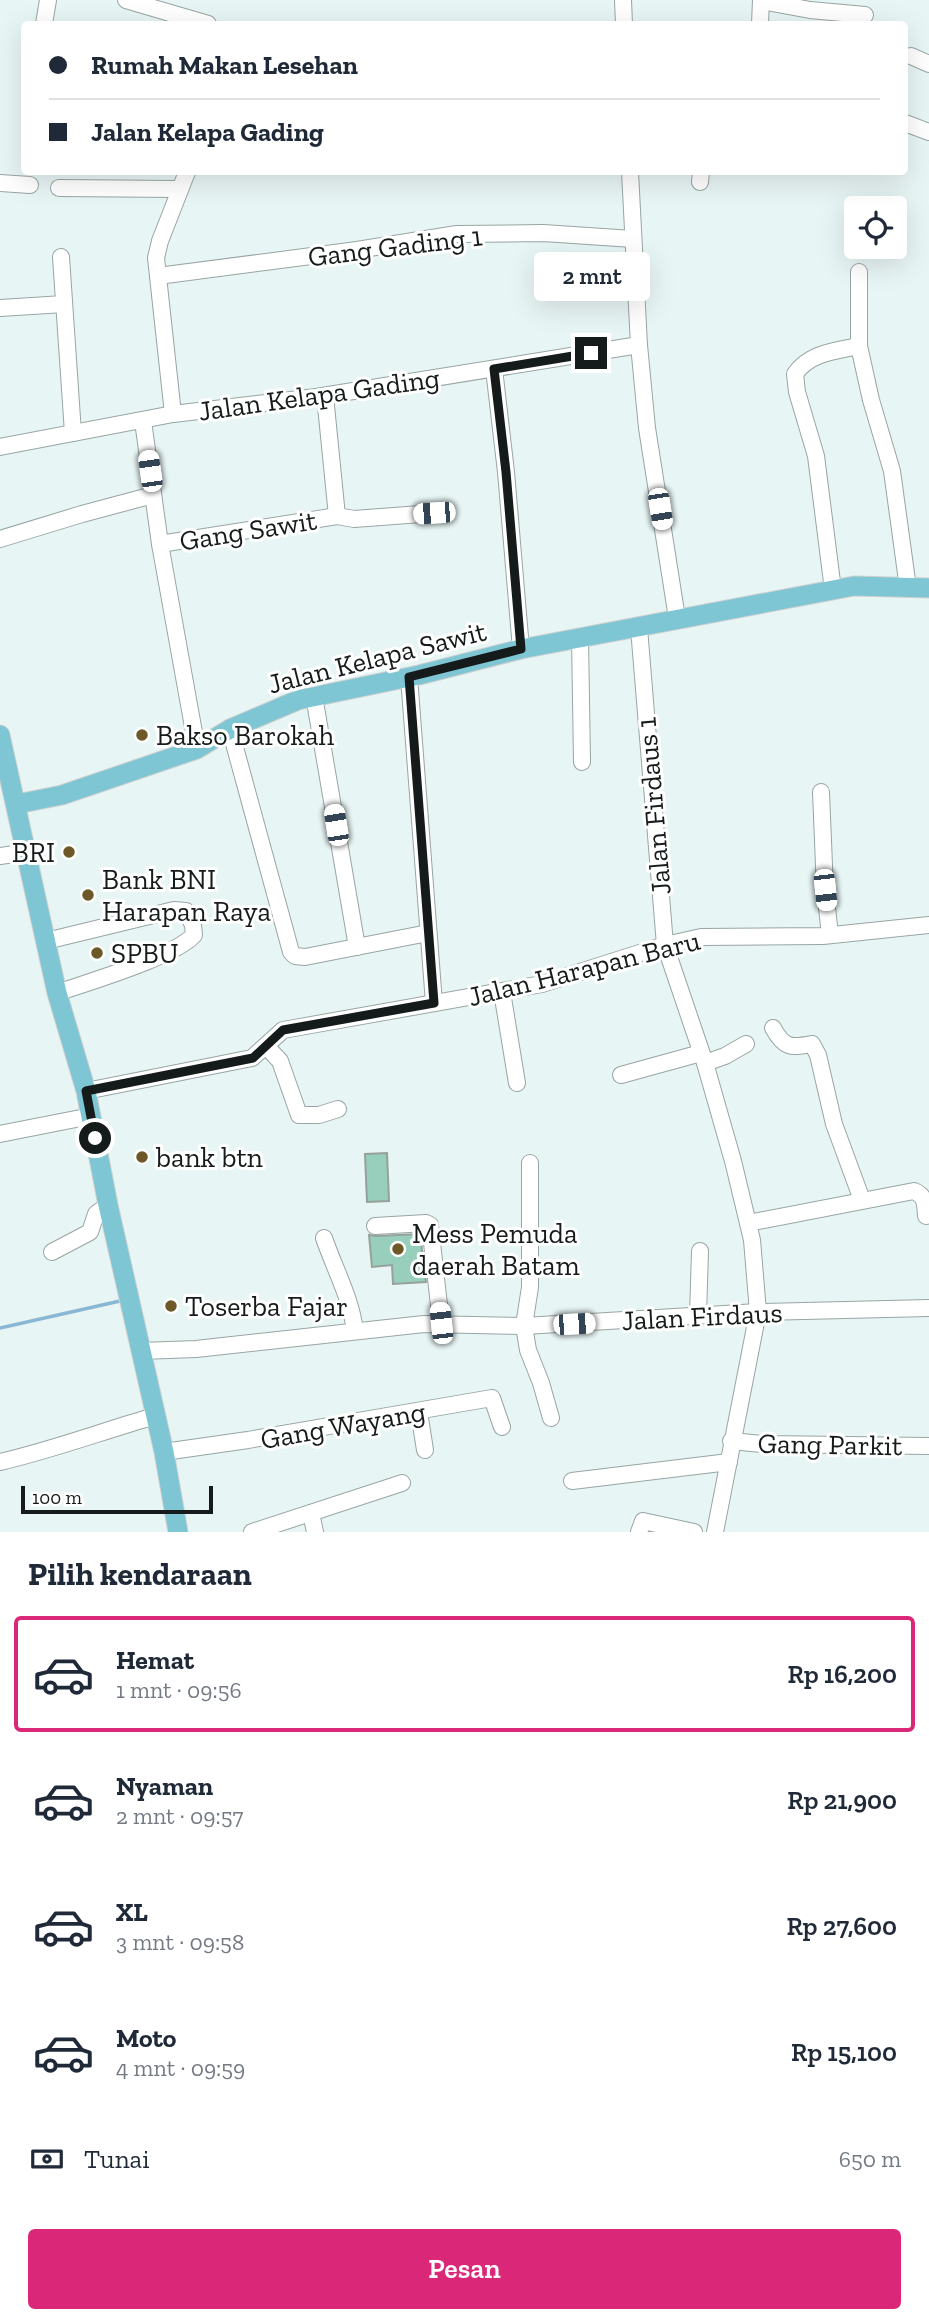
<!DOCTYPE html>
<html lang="id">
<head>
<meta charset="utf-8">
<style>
  body { margin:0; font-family:"Zilla Slab",serif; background:#f6f6f7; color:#1f2937; height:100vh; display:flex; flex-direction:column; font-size:26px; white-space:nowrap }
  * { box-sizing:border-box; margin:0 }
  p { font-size:23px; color:#747a83 }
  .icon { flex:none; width:38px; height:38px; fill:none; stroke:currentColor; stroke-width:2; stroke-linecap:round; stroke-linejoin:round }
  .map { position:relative; height:1532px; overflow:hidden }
  .sheet { display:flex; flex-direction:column; background:#fff; flex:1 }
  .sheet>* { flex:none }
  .guide { position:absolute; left:21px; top:21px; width:887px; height:154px; border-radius:7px; box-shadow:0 7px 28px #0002; display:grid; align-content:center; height:154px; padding:0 28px; background:#fff }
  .buttons { position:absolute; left:844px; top:196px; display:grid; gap:14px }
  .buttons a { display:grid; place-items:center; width:63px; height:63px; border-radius:7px; background:#fff; box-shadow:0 7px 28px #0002; font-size:35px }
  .scale { position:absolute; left:21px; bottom:18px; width:192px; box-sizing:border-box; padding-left:7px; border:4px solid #151a1a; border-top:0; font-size:19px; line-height:24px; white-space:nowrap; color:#151a1a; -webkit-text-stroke:5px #fff; paint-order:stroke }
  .end { position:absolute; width:32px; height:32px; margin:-16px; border:9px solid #151a1a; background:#fff; box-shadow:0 0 0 4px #fff }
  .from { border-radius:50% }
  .bubble { position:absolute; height:49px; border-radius:7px; background:#fff; box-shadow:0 7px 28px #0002; font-size:23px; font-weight:600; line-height:49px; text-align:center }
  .car { position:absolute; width:21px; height:42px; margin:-21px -10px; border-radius:9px; box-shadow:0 0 5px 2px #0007; background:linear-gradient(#fff 24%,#345 0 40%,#fff 0 76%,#345 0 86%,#fff 0) }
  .guide b { display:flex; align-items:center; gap:24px; height:66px; font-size:26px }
  .guide b+b { border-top:2px solid #e0e1e3 }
  .guide i { width:18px; height:18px; background:#1f2937 }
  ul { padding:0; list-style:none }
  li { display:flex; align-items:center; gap:21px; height:116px; margin:0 14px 10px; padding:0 14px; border:4px solid transparent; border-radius:7px }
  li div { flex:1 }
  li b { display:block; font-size:26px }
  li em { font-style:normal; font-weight:600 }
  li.current { border-color:#db2777 }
  li>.icon { width:63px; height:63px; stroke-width:1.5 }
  h2 { padding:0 28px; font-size:32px; line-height:84px }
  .pay { display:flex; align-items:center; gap:18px; height:77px; padding:0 28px; font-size:26px }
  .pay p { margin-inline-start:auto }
  .cta { display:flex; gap:14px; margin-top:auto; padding:14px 28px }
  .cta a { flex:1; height:80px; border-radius:7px; background:#db2777; color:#fff; font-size:28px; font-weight:600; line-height:80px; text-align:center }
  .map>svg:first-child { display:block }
</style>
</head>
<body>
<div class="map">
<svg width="929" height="1532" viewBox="0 0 929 1532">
  <rect width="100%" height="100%" fill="#e7f5f4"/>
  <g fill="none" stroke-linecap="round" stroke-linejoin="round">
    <path stroke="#8ab8d4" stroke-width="3.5" d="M0 1328 120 1301"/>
  </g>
  <g fill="#97cfbc" stroke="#96a19d" stroke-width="2">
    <path d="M387 1153 389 1201 367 1202 365 1154Z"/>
    <path d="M420 1234 426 1282 393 1284 392 1265 372 1267 369 1235 376 1236Z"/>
  </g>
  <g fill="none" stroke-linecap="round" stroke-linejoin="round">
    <defs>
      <g id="minor">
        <path d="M126 0 208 24"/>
        <path d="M623 0 624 24"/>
        <path d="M761 1 810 10 865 15"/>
        <path d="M44 24 48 0"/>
        <path d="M760 24 761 0"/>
        <path d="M911 56 929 64"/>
        <path d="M905 123 929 132"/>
        <path d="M630 172 639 345 647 428 677 618"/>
        <path d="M700 182 701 172"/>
        <path d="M0 183 30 185"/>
        <path d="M59 188 179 189"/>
        <path d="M61 257 73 433"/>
        <path d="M859 272V346L871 400 892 471 908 588"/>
        <path d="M158 276 357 250 457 234 543 233 633 239"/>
        <path d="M0 308 64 304"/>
        <path d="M494 369 506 472 521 649"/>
        <path d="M325 396 337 516"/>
        <path d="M173 414 156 258 160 241 187 172"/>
        <path d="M143 421 160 544 197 749"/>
        <path d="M0 447 173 414 316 397 639 345"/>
        <path d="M0 539 82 514 153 495"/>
        <path d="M160 544 337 516 354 519 434 513"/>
        <path d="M833 590 816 456 797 392 795 374C809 353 835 351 859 346"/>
        <path d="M639 628 665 945 705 1063 733 1161 752 1240 758 1312 715 1532"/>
        <path d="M580 638 582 762"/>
        <path d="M409 677 434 1003"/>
        <path d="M314 696 357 947"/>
        <path d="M230 729 291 952 295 956 305 957 428 933"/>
        <path d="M821 792 825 890 830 935"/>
        <path d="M0 856 27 852"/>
        <path d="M46 941 174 910 186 911 193 925 194 935C174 957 88 982 57 993"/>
        <path d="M502 992 517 1083"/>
        <path d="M773 1028C784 1048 790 1048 812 1044L818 1055 834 1124 862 1200"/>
        <path d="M266 1046 280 1061 299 1115H319L338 1109"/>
        <path d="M705 1063 725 1056 746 1044"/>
        <path d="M621 1075 701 1053"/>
        <path d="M86 1091 252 1058 283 1030 542 984 665 945 701 937 823 936 929 925"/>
        <path d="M0 1134 91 1116"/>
        <path d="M530 1163V1287L524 1326 528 1350 541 1383 551 1418"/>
        <path d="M748 1223 914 1191C926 1196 925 1204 926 1216"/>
        <path d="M375 1226 426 1223 430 1225 441 1323"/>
        <path d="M324 1238C335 1270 351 1298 355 1331"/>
        <path d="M52 1252 90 1232 96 1214 108 1205"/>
        <path d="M698 1316 700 1251"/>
        <path d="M141 1351 196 1349 424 1324 524 1326 758 1312 929 1308"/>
        <path d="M419 1412 425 1450"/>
        <path d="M731 1441 762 1444 929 1446"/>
        <path d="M164 1452 248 1440 492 1398 502 1427"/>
        <path d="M0 1462C52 1450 103 1431 155 1416"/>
        <path d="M572 1481 729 1462"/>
        <path d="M311 1513 315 1532"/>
        <path d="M252 1532 402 1483"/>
        <path d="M639 1532 643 1521 694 1532"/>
      </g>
      <g id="major">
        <path d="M0 735 57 993 86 1091 108 1205 164 1452 178 1532"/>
        <path d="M17 804 62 795 197 749 230 729 298 700 419 675 521 649 854 586 929 588"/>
      </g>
    </defs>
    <use href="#minor" stroke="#98a5a4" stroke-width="18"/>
    <use href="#major" stroke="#d0d1d1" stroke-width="21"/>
    <use href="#minor" stroke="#fff" stroke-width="16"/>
    <use href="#major" stroke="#7ec6d4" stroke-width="19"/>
  </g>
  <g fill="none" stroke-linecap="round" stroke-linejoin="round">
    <path stroke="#151a1a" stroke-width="9" d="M95 1138 86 1091 253 1058 283 1030 434 1003 409 677 521 649 506 472 494 369 591 353"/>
  </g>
  <g fill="#6d5827" stroke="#fff" stroke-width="2.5">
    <circle cx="142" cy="735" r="7"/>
    <circle cx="69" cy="852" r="7"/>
    <circle cx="88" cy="895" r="7"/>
    <circle cx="97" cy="953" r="7"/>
    <circle cx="142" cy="1157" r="7"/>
    <circle cx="398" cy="1249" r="7"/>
    <circle cx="171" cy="1306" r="7"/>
  </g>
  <g text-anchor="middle" stroke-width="6" stroke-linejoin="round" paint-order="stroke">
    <g font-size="28" fill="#151a1a" stroke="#fff">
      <text transform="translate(395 246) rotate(-7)" y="10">Gang Gading 1</text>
      <text transform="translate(319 394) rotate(-8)" y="10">Jalan Kelapa Gading</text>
      <text transform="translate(248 530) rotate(-9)" y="10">Gang Sawit</text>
      <text transform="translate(377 657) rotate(-14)" y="10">Jalan Kelapa Sawit</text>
      <text transform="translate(653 806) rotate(-95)" y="10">Jalan Firdaus 1</text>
      <text transform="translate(584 968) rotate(-14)" y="10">Jalan Harapan Baru</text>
      <text transform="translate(702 1316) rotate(-3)" y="10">Jalan Firdaus</text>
      <text transform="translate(343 1425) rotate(-10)" y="10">Gang Wayang</text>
      <text transform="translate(830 1444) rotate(1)" y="10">Gang Parkit</text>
    </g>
    <g font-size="28" fill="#151a1a" stroke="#fff" text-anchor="start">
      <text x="156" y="745">Bakso Barokah</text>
      <text x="55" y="862" text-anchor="end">BRI</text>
      <text x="102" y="889">Bank BNI<tspan x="102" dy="32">Harapan Raya</tspan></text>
      <text x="111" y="963">SPBU</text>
      <text x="156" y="1167">bank btn</text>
      <text x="412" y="1243">Mess Pemuda<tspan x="412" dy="32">daerah Batam</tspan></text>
      <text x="185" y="1316">Toserba Fajar</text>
    </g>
  </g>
</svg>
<div class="buttons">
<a><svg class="icon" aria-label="locate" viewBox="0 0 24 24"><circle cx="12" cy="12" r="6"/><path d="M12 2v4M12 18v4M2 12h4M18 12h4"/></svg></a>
</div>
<div class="scale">100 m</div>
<i class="end from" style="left:95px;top:1138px"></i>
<i class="end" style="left:591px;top:353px"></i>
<div class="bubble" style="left:534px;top:252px;width:116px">2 mnt</div>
<i class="car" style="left:150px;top:471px;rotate:352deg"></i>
<i class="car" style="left:660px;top:509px;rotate:171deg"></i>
<i class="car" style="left:434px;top:513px;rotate:266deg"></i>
<i class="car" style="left:336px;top:825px;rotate:351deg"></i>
<i class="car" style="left:825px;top:890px;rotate:174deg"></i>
<i class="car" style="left:441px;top:1323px;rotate:354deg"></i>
<i class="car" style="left:574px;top:1324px;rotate:87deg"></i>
<div class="guide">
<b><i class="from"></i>Rumah Makan Lesehan</b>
<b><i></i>Jalan Kelapa Gading</b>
</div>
</div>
<section class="sheet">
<h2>Pilih kendaraan</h2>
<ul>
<li class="current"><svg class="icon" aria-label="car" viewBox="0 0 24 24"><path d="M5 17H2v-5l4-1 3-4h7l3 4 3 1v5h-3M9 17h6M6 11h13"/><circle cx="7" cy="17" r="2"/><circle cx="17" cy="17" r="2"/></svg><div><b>Hemat</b><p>1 mnt · 09:56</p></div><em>Rp 16,200</em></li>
<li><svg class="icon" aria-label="car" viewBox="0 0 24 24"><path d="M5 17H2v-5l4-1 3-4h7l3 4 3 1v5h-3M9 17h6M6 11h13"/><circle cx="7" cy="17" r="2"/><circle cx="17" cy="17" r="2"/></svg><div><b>Nyaman</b><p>2 mnt · 09:57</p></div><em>Rp 21,900</em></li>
<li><svg class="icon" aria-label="car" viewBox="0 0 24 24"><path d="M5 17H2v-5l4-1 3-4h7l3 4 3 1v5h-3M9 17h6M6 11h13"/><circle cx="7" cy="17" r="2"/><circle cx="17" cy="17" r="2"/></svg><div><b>XL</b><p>3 mnt · 09:58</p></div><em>Rp 27,600</em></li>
<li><svg class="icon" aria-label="car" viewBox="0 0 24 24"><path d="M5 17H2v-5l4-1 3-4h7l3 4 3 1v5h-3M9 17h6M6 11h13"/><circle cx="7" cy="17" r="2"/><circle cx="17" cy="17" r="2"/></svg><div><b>Moto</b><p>4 mnt · 09:59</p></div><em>Rp 15,100</em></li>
</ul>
<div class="pay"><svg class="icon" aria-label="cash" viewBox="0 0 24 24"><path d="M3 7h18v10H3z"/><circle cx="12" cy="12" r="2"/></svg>Tunai<p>650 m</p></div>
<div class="cta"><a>Pesan</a></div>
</section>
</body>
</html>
